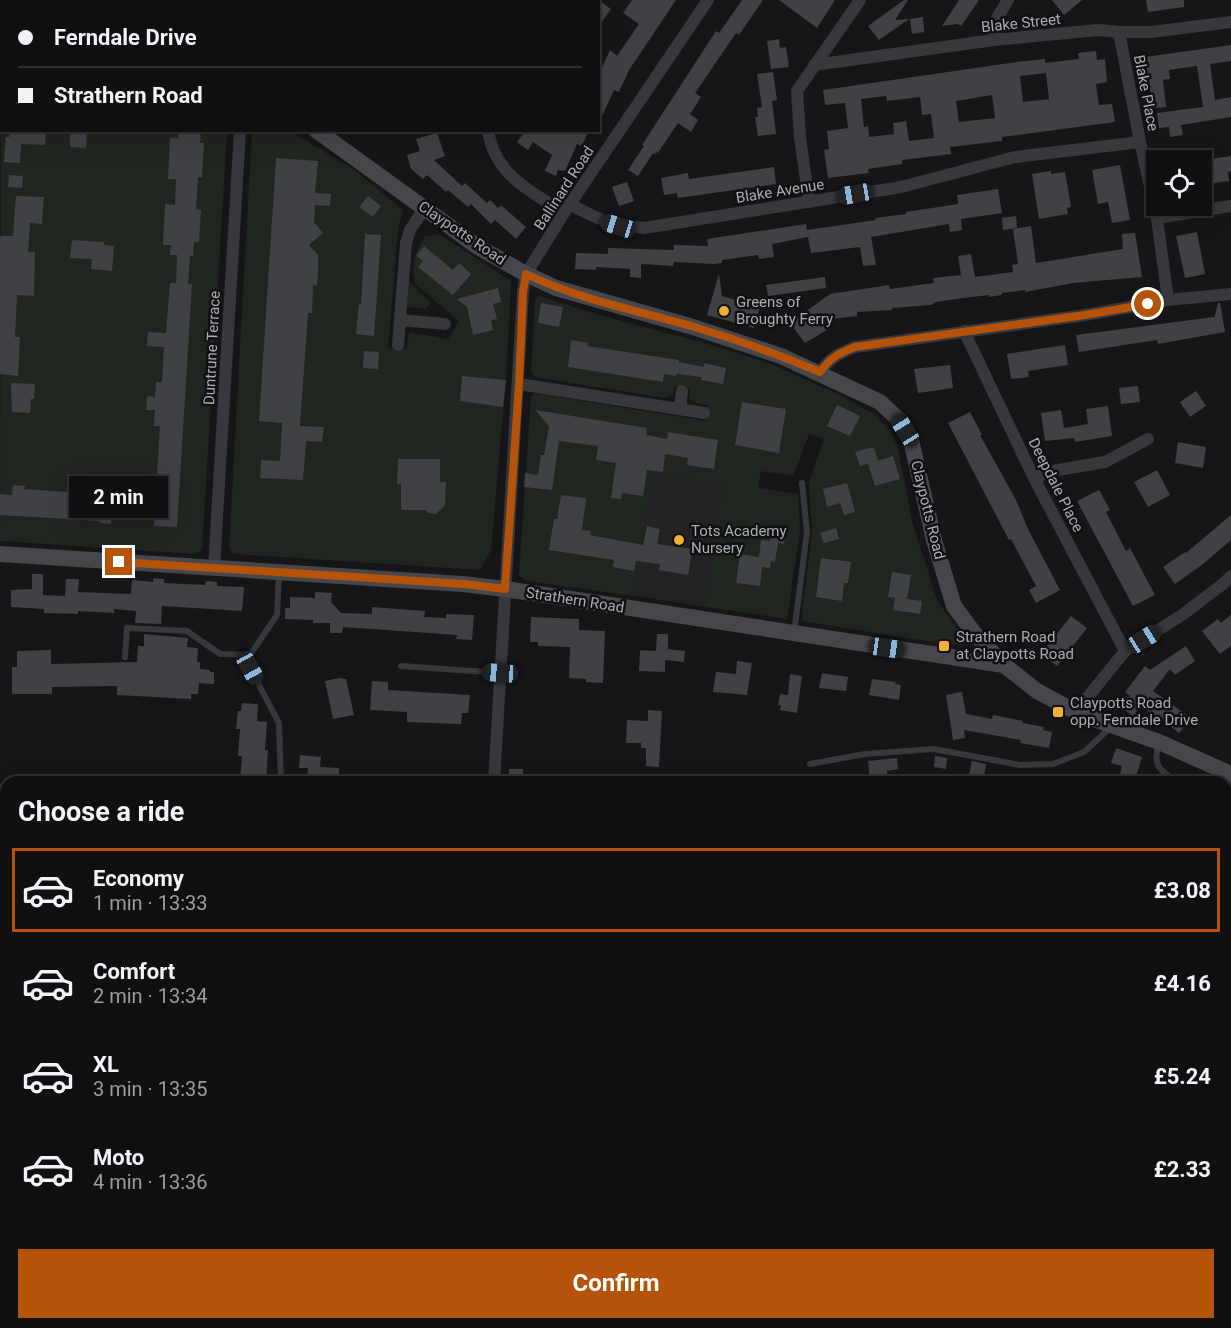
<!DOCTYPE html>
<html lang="en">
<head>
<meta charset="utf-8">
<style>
  body { margin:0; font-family:Roboto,sans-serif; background:#1e1e20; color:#f1f3f6; height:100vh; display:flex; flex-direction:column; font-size:22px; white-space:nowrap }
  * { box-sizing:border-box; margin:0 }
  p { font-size:20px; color:#9c9d9f }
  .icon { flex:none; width:33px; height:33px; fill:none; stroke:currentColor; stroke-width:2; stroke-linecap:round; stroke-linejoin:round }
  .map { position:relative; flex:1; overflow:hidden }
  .sheet { position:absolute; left:0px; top:776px; width:1232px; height:554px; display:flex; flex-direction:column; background:#101012; border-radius:18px 18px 0 0; box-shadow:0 6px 24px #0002,0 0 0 2px #303032 }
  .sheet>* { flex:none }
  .top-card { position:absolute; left:0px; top:0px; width:600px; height:132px; box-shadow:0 6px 24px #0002,0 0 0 2px #303032; display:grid; align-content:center; height:132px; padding:0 18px; background:#101012 }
  .buttons { position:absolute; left:1146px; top:150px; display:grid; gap:12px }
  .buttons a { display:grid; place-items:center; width:66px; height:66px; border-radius:0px; background:#101012; box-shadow:0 6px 24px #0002,0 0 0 2px #303032; font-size:30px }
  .end { position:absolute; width:27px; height:27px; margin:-14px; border:8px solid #b45309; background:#fff; box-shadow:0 0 0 3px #fff }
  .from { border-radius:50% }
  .bubble { position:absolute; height:42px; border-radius:0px; background:#101012; box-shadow:0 6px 24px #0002,0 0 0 2px #303032; font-size:20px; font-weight:700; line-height:42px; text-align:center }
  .car { position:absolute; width:18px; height:36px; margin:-18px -9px; border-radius:8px; box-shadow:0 0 4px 2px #0007; background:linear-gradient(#222 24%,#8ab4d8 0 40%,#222 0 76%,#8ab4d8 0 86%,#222 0) }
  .top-card b { display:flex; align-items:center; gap:21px; height:57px; font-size:22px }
  .top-card b+b { border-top:2px solid #303032 }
  .top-card i { width:15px; height:15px; background:#f1f3f6 }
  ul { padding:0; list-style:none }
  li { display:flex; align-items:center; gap:18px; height:84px; margin:0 12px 9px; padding:0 6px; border:3px solid transparent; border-radius:0px }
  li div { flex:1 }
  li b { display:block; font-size:22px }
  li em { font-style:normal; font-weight:700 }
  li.on { border-color:#b45309 }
  li>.icon { width:54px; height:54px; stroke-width:1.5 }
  h2 { padding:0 18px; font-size:27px; line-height:72px }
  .primary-button { display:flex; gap:12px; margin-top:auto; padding:12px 18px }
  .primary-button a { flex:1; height:69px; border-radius:0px; background:#b45309; color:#fff; font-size:24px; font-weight:700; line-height:69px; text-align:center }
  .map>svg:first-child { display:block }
</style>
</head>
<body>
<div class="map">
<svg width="1231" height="1328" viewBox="0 0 1231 1328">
  <rect width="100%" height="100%" fill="#161618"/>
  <path fill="#222225" d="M653 473 725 484 706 607 634 596Z"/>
  <g fill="#1e261f">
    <path d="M0 0H180L181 1 2 2 1 11Z"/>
    <path d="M209 0H306L307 1 209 2Z"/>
    <path d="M1 104 2 130 227 131 202 550 195 554 0 541Z"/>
    <path d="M252 131H290L353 169 403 210 398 229 388 347 407 349 409 332 448 339 459 321 415 284C410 268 416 249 425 236L439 234 511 281 506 380 491 550 480 570 233 554 229 548Z"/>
    <path d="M409 281 431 303 426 309 407 307Z"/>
    <path d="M540 296 599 315 698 341 771 364 840 395 874 414 890 430 898 448 912 521 937 600 966 642 963 645 945 644 801 621 812 533 809 482 824 439 809 434 793 476 761 471 758 488 798 494 800 531 787 619 706 607 724 484 653 473 634 596 527 581 519 575 531 397 535 393 705 421 708 405 696 403 689 398 690 389 674 387 673 395 665 398 535 377 531 372 535 298Z"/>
    <rect x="1226" y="1210" width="5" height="80"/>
    <rect x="861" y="1323" width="160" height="5"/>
  </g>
  <g fill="#404145" fill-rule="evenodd">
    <path d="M598 0 611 9 598 27Z"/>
    <path d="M632 0H676L629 70 619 92 614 90 598 125V76L610 50 617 56 639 24 623 13Z"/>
    <path d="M742 0H763L739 35 736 33 695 93 701 97 690 114 698 120 691 132 678 123 657 154V151L655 154 653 153 638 176 628 170 644 146 642 145 716 31 719 33Z"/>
    <path d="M779 0H835L817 28Z"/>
    <path d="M904 0H908L895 20 909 19 879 40 868 26Z"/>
    <path d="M959 0H979L961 26 958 24 942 26Z"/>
    <path d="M1052 0H1082L1064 15Z"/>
    <path d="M1146 0H1184V7L1148 12Z"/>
    <path d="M923 17 924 32 912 34 910 19Z"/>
    <path d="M779 39 780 48 786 47 789 67 771 69 767 41Z"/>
    <path d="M1231 45V61L1210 64 1215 100 1231 97V117L1181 125 1183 135 1170 137 1169 127 1159 128 1157 113 1203 107 1197 66 1169 70 1170 79 1163 80 1166 107 1153 108 1145 57Z"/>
    <path d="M1096 51 1097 60 1105 59 1107 82 1096 84 1099 105 1112 104 1115 122 1002 137V141L950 147 951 154 902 160V164L868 169 869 173 828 178 824 150 829 149 827 131 848 128 845 103 825 105 823 90 1017 62 1045 59V63L1079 59 1078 53ZM1046 73 1049 99 1023 102 1020 76ZM992 95 995 118 959 122 956 101ZM886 96 887 101 920 97 922 115 931 114 934 138 909 141 906 121 893 123 894 134 869 137 868 126 864 127 861 99Z"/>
    <path d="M773 72 777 100 772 101 776 134 758 136 755 117H758L757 108 762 107 757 74Z"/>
    <path d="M10 130H46L45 145 21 144 20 163 4 162 6 137H9Z"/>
    <path d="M70 130H87L86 148 70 147Z"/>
    <path d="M179 130H201L200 143H204L202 177H198L196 209 201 210 199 242H194L193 256H190L188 284H192L177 527 154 526 160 426H154L155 410H146L147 396 155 397 156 382H162L164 347 147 346 148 332 166 333 170 283H176L177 255H170L171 245H163L165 204 175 205 176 179H168L170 138H178Z"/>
    <path d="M517 130H553L560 134 562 130H589L582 146 577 144 565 171 558 170 556 176 545 171 552 155 533 142 528 150 517 142 523 134Z"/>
    <path d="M437 133 445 156 434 160 462 186 465 183 487 203 490 200 498 208 501 205 526 227 516 239 495 220 491 224 471 204 468 207 448 190 446 192 427 175 423 179 411 169 407 155 420 151 416 139Z"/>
    <path d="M1231 156V171L1228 172 1229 181 1207 184 1204 160Z"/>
    <path d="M276 158 318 161 315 193 331 194 330 206 315 205 314 222 323 233 309 245 318 255V272L317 286 313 285 312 313H308L300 426 324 427 322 442 306 441 303 480 260 478 261 460 280 461 282 423 259 421Z"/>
    <path d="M1120 165 1130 220 1112 223 1108 202 1098 204 1092 170Z"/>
    <path d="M774 167 776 184 678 198 677 193 664 195 661 178 688 173 689 179Z"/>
    <path d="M1051 171V174L1065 172 1071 207 1067 208 1068 214 1039 219 1032 174Z"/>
    <path d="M9 175 23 176 22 188 8 187Z"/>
    <path d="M627 182 634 201 619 206 612 187Z"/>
    <path d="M998 189 1002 213 961 219 962 230 950 232 949 224 871 237 876 265 863 266 860 247 811 253 808 237 772 244 774 257 759 259 758 255 722 260V263L714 264 674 262 673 266 641 264V278L630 277V269L596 267V270L575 269 576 253 608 254V248L674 250V245L708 246 707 239 806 224 807 230 876 220 875 218 906 214V212L958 204 957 195Z"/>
    <path d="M16 196 44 197 42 224 30 223 28 252H35L34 296 17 295 15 337H20L18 376 0 374V236H13Z"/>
    <path d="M368 196 381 206 373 217 359 207Z"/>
    <path d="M1016 216 1017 228 1003 230 1002 218Z"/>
    <path d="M1031 226 1036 263 1123 249 1122 234 1135 233 1142 277 1073 283 1025 292V290L1002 293V295L989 297V295L963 298 936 302 931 305 892 308V310L857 312V316L824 320 830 328 805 343 790 323 830 294 889 285 890 289 934 283 933 278 961 275 958 256 971 254 975 277 1013 272 1012 265 1018 264 1013 229Z"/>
    <path d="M1197 232 1205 274 1185 278 1176 236Z"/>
    <path d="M365 234 381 235 374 336 356 334 359 304H361Z"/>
    <path d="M72 240 104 242V245L114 246 112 271 91 269 92 259 70 258Z"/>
    <path d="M424 246 453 270 459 263 471 274 453 295 418 267 423 261 416 256Z"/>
    <path d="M719 274 722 296 760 307 754 328 707 315Z"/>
    <path d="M825 277 826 288 768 296 766 285Z"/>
    <path d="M498 288 501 302 493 304 497 319 491 320 493 330 473 335 467 307 457 299Z"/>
    <path d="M541 303 563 307 559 327 538 323Z"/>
    <path d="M1218 303H1220L1225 332 1158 344 1157 340 1079 352 1076 335 1214 317V319Z"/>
    <path d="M571 340 588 343 587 346 679 360V362L704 367V363L726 368 723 384 701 380 702 377 677 374 676 376 664 374 663 382 568 367Z"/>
    <path d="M1065 345 1068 365 1028 371 1029 377 1011 379 1007 354Z"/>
    <path d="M364 351 379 352 378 369 363 368Z"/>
    <path d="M950 365 953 388 918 393 914 369Z"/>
    <path d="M462 376 506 380 503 407 460 401Z"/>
    <path d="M11 383 35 384 34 399H31L30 413 12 412Z"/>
    <path d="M1138 386 1140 402 1121 404 1119 388Z"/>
    <path d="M1196 391 1206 406 1190 417 1180 402Z"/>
    <path d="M742 402 786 409 779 453 735 445Z"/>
    <path d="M837 405 860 416 850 436 827 426Z"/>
    <path d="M1108 406 1112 436 1075 442 1074 438 1045 441 1041 413 1061 410 1064 428 1088 424 1086 409Z"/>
    <path d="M535 410 647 428 646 435 667 439 668 432 718 440 714 469 687 465 688 458 665 454 663 472 647 470 643 496 622 493 621 499 611 498 616 463 596 460 598 446 559 441 552 490 524 487 525 473 538 475 541 455H544L549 426Z"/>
    <path d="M970 412 982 435H980L1016 500 1028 529 1060 590 1036 603 1029 590 1036 586 1011 539 1009 540 948 423Z"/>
    <path d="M1178 442 1206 447 1203 468 1175 463Z"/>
    <path d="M869 448H874L878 461 860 466 855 452Z"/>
    <path d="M893 456 900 479 875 486 868 464Z"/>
    <path d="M398 459H440V482H446L445 505 436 514 429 513 425 510H401V484H397Z"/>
    <path d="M1157 470 1170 495 1148 507 1134 482Z"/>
    <path d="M847 483 855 512 844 515 840 503 827 507 823 489Z"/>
    <path d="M13 485 25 486 24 489 68 492V486L88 488 87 500H94V509L112 511 111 524 100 523V521L0 515V494L12 495Z"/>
    <path d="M1099 490 1110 510 1106 512 1126 551 1130 548 1155 595 1133 606 1077 501Z"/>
    <path d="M561 495 586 498 582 530 591 531 590 535 643 545 647 526 660 529 657 544 692 549 688 575 659 570 660 564 636 561 634 571 613 567 614 560 549 550 554 519H557Z"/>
    <path d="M1231 515V540L1203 564 1175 584 1163 567 1185 552 1186 553Z"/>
    <path d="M836 528 839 539 824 543 820 533Z"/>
    <path d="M771 530 786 532 784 544 778 543 775 562 771 561 770 568 762 567 760 586 736 583 740 554 759 557 761 540 770 541Z"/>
    <path d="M821 558 851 562 848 583H844L842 601 816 597Z"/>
    <path d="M892 572 911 575 907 599 922 601 920 614 893 610 895 598 888 597Z"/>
    <path d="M32 574H43V595L65 596 66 579H79L78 592 131 594 132 580 153 582V578L164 579V583L205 585 206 581 217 582V586L244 587 242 611 162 606 161 624 135 623 136 611 114 609V613L78 611V614L44 613V609L11 607V590L32 589Z"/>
    <path d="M315 592 332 593 331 602 341 613 372 614V607L425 611 424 617 446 618V614L474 615 472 640 456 639 457 635 343 627 342 633H330V623H313V620L285 619V608H290V597L315 598Z"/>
    <path d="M1231 615V646L1220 654 1202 631 1218 619 1221 623Z"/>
    <path d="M1071 616 1087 628 1057 666 1041 654Z"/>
    <path d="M531 617 579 619V630L605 631 603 683 586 682V679L569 678 570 647 538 646V642H530Z"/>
    <path d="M144 634 188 638 187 647 198 648 197 662H200V669L210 670V672H214V684L199 683 198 694H191V699L117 695V686L52 687V694H12V667H17V651L51 650V664L137 662 138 646H144Z"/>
    <path d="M657 634H668V649L685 651 684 662 665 660V672L639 671 640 650 656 651Z"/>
    <path d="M1186 646 1195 661 1175 675 1170 669 1153 691 1191 718 1179 733 1158 716 1157 718 1141 706 1133 716 1122 708 1130 696 1125 692 1145 666 1150 670Z"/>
    <path d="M737 661 752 663 747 695 713 692 716 672 736 674Z"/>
    <path d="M822 673 848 677 846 691 819 688Z"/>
    <path d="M790 674 802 676 797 713 780 710 781 705H778L780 694 788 695Z"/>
    <path d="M339 678 346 679 354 715 333 719 325 681Z"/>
    <path d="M872 679 896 682 895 684 901 685 899 700 869 695Z"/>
    <path d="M372 681 388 682V690L470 695 468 713H462L461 724 407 722V712L370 710Z"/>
    <path d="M962 692 966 714 992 719 993 715 1023 721V723L1044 727 1043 730 1052 732 1049 748 1020 743 1021 740 964 730 965 738 953 740 946 695Z"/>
    <path d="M242 703 258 704 257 721 267 722 265 750H268L266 782H240L242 756H238L240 729H236L238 711H241Z"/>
    <path d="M648 710 662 711 659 767 646 766V748H641V743H626L627 720 648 721Z"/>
    <path d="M1116 748 1142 757 1135 779 1120 774 1122 766 1111 763Z"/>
    <path d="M300 755 321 757 320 767 339 768V782H307L308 768H299Z"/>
    <path d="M935 756 947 758 946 769 934 767Z"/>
    <path d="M897 758 898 769 887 771 888 782H870L868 761Z"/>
    <path d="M972 761 986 764 984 777 969 775Z"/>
    <path d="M509 769H523V781L509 780Z"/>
  </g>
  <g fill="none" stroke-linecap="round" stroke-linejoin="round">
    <path stroke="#3d3f44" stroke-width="2" stroke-dasharray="3 4.5" stroke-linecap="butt" d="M295 0V2"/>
    <g stroke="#37383d" stroke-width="6">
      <path d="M279 573 277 615 250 655V668L279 723 281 782"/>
      <path d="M794 633 807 532 802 483"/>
      <path d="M125 657 127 628 187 631 220 654 250 655"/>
      <path d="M401 666 500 673"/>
      <path d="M1159 743C1152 765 1159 770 1177 782"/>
      <path d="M810 764 865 754 934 749 1020 765 1053 764 1084 752 1110 728"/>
      <path d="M1193 1327 1204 1328"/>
    </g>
    <g stroke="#37383d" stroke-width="12">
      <path d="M314 0V2"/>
      <path d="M451 0V2"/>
      <path d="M560 2 561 0"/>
      <path d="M0 23 2 25"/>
      <path d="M1119 32 1140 142 1157 218 1168 300"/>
      <path d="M994 40 997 18 1008 0"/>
      <path d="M814 65 994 40 1098 30 1119 32H1151L1231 22"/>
      <path d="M0 93 2 92"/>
      <path d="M488 130C494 175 531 191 564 213"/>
      <path d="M809 202 800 137 797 91 860 0"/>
      <path d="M570 204C598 220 612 225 644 228L901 187 1015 157 1140 142"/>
      <path d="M1157 218 1231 206"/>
      <path d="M400 320 445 324"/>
      <path d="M964 331 1034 478 1125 651"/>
      <path d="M398 345 406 243 410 230 424 209"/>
      <path d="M820 372C830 358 839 353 855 347L1085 315 1168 300 1231 294"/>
      <path d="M519 384 704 413"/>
      <path d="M680 409 682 391"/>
      <path d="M1034 478 1052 471 1105 462 1148 439"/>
      <path d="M214 568 240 130"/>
      <path d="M1080 714 1087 698 1125 651 1182 615 1223 584 1231 576"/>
      <path d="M494 782 523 292 526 274 564 213 708 0"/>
      <path d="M0 861 6 870"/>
      <path d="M1226 1185 1231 1186"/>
      <path d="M0 1268 6 1277"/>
      <path d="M37 1323 40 1328"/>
      <path d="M198 1323 201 1328"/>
      <path d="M361 1328V1323"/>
      <path d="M458 1328 459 1323"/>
      <path d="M771 1328V1323"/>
    </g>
    <g stroke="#45474d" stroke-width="16">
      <path d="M197 0V2"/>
      <path d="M316 130 478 247 526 274 556 288 693 327 781 356 880 402 898 419 911 440 934 540 954 606 974 633 1004 665 1037 691 1080 714 1159 742 1231 774"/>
      <path d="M0 554 463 584 505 589 1004 665"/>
    </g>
  </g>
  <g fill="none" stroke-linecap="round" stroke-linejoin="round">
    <path stroke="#b45309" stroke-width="8" d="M119 562 464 584 505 589 519 384 523 292 526 274C578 299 635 310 691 326 735 339 778 354 820 372 830 358 839 353 855 347L1085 315 1148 304"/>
  </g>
  <g fill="#f2b134" stroke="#111113" stroke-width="2">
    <circle cx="724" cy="311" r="6"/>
    <circle cx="679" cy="540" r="6"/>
    <rect x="938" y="640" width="12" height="12" rx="3"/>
    <rect x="1052" y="706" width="12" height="12" rx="3"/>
  </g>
  <g text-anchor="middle" stroke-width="5" stroke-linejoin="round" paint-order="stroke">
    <g font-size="15" fill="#a8adb8" stroke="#111113">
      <text transform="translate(1021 23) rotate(-6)" y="5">Blake Street</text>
      <text transform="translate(1146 93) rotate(79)" y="5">Blake Place</text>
      <text transform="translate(564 188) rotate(-57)" y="5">Ballinard Road</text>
      <text transform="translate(780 191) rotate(-9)" y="5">Blake Avenue</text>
      <text transform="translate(462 233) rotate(34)" y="5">Claypotts Road</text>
      <text transform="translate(212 348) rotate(-87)" y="5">Duntrune Terrace</text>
      <text transform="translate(1056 485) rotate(63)" y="5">Deepdale Place</text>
      <text transform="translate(928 510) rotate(76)" y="5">Claypotts Road</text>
      <text transform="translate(575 600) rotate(9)" y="5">Strathern Road</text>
    </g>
    <g font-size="15" fill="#a8adb8" stroke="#111113" text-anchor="start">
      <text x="736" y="307">Greens of<tspan x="736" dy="17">Broughty Ferry</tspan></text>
      <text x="691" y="536">Tots Academy<tspan x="691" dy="17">Nursery</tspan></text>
      <text x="956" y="642">Strathern Road<tspan x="956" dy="17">at Claypotts Road</tspan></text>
      <text x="1070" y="708">Claypotts Road<tspan x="1070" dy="17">opp. Ferndale Drive</tspan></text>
    </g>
  </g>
</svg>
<div class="buttons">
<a><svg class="icon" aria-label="locate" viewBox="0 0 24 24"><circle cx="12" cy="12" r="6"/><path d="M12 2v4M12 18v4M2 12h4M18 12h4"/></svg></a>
</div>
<i class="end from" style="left:1148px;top:304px"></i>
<i class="end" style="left:119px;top:562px"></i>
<div class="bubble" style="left:69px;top:476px;width:99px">2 min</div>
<i class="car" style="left:855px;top:194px;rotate:260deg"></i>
<i class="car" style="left:618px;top:226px;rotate:287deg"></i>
<i class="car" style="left:905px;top:430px;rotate:328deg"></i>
<i class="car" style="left:1144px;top:639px;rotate:58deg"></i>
<i class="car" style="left:887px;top:648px;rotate:98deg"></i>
<i class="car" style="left:250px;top:668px;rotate:151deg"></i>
<i class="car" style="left:500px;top:673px;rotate:274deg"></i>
<div class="top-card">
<b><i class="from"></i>Ferndale Drive</b>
<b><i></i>Strathern Road</b>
</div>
<section class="sheet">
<h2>Choose a ride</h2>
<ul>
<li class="on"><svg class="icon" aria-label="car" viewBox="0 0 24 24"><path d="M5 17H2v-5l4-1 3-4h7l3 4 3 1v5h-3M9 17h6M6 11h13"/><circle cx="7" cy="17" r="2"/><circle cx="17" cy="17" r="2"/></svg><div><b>Economy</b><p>1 min · 13:33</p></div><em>£3.08</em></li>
<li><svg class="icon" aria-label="car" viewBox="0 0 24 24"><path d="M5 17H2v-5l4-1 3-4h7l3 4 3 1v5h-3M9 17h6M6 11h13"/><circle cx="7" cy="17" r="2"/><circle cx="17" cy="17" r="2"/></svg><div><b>Comfort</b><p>2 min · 13:34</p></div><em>£4.16</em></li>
<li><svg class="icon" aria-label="car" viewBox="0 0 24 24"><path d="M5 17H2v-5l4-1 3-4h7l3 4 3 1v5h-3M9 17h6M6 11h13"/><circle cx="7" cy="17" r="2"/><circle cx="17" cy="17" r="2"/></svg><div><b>XL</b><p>3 min · 13:35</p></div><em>£5.24</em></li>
<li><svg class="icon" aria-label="car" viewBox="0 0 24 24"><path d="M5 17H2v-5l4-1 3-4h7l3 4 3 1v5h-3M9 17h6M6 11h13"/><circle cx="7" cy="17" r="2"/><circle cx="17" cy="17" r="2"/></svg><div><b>Moto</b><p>4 min · 13:36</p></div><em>£2.33</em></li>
</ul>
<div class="primary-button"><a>Confirm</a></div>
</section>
</div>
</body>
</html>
